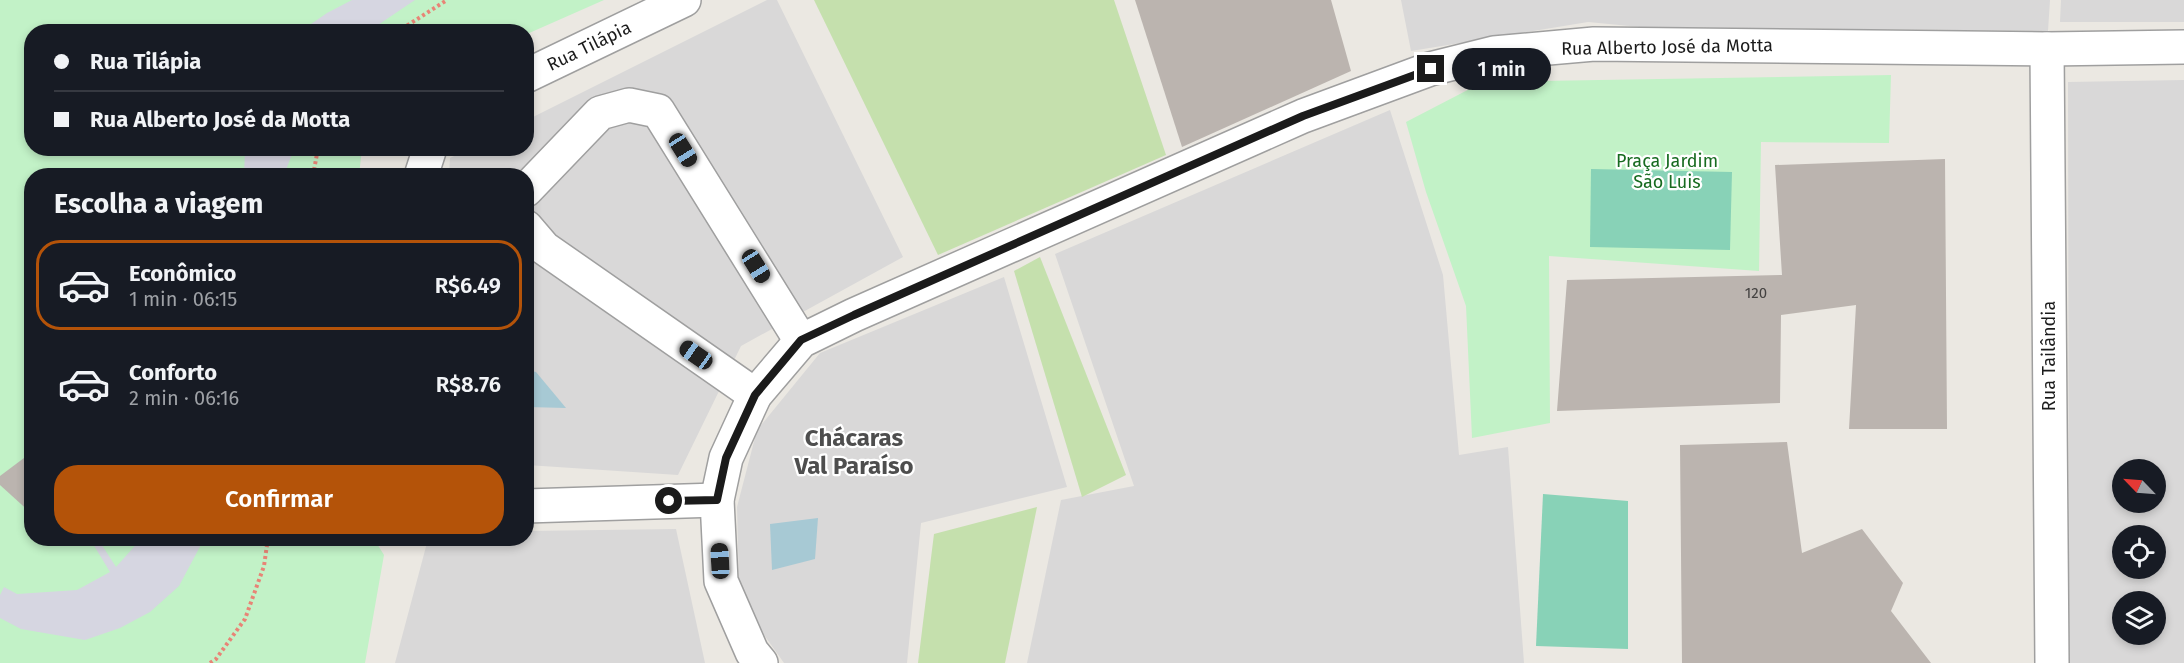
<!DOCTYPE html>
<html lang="pt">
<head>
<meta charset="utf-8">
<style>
  body { margin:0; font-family:"Fira Sans",sans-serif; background:#242831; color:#f1f3f6; height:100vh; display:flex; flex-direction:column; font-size:22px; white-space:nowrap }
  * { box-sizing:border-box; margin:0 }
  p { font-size:20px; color:#9ea1a6 }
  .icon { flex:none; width:33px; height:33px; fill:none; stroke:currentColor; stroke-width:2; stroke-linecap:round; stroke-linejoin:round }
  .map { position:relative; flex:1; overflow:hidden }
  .drawer { position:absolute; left:24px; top:168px; width:510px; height:378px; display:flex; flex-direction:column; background:#171b24; border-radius:24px; box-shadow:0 3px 9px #0003 }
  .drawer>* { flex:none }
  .guide { position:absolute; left:24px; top:24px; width:510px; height:132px; border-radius:24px; box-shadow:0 3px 9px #0003; display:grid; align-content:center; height:132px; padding:0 30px; background:#171b24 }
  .needle { width:39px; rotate:295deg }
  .controls { position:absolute; left:2112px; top:459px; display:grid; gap:12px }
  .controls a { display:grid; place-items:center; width:54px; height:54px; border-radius:50%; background:#171b24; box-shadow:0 3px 9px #0003; font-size:30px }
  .end { position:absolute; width:27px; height:27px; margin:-14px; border:8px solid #1b1b1b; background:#fff; box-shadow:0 0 0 3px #fff }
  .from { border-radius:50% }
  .bubble { position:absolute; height:42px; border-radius:21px; background:#171b24; box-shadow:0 3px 9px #0003; font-size:20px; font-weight:600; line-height:42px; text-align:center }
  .car { position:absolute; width:18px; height:36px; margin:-18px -9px; border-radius:8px; box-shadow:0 0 4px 2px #0007; background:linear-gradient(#222 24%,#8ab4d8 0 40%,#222 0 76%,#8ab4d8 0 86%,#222 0) }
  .guide b { display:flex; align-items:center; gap:21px; height:57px; font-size:22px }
  .guide b+b { border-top:2px solid #363941 }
  .guide i { width:15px; height:15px; background:#f1f3f6 }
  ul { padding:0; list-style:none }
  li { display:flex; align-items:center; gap:18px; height:90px; margin:0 12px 9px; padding:0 18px; border:3px solid transparent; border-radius:24px }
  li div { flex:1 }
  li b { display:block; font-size:22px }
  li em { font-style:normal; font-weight:600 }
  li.on { border-color:#b45309 }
  li>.icon { width:54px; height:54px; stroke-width:1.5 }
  h2 { padding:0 30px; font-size:27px; line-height:72px }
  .action { display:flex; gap:12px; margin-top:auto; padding:12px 30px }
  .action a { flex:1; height:69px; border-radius:24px; background:#b45309; color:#fff; font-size:24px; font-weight:600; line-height:69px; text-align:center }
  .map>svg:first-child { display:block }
</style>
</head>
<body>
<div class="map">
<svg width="2184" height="663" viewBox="0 0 2184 663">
  <rect width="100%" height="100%" fill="#ebe8e2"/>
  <g fill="#d9d8d8" fill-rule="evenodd">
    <path d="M767 0H777L903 257 741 346 678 475 527 465 526 176H449L450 158 469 149 526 148 527 120Z"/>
    <path d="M1401 0H2050L2048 31 1640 27 1588 22 1411 51Z"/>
    <path d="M2061 0H2184V22H2060Z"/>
    <path d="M2184 80V663H2069L2068 82ZM2122 470H2156V502H2122ZM2122 536H2156V568H2122ZM2122 602H2156V634H2122Z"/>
    <path d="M1390 110 1443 275 1459 455 1508 447 1524 663H1027L1061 500 1134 486 1055 254Z"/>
    <path d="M1004 277 1067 487 921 523 907 663H784L762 632 739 586 737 507 757 430 820 353Z"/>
    <path d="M676 529 705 663H395L428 539 526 538 527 531Z"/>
  </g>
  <g fill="#c5e0ad">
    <path d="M814 0H1114L1166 155 938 255Z"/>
    <path d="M1040 257 1126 475 1082 497 1014 271Z"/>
    <path d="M1037 507 1005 663H918L934 534Z"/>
  </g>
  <g fill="#c2f2c7">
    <path d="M0 0H604L527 34 526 32H32V148L362 149 359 175 32 176V538L374 539 384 555 365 663H0Z"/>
    <path d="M1891 75 1889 143 1761 142 1759 271 1549 256 1550 423 1472 438 1466 306 1426 192 1406 122 1483 82Z"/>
  </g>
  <g fill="#88d2b7">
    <path d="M1591 169 1732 172 1730 250 1590 247Z"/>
    <path d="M1543 494 1628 501V649L1536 646Z"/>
  </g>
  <g fill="#d6d6e1">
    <path d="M352 0H415L369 31H301L327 13Z"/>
    <path d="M245 149V148L294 149 284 175 244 176Z"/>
    <path d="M90 539H98L116 567 141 539H204L179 586 150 612 120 628 85 640 21 629 0 618V595L4 587 17 594 77 590 110 572Z"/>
  </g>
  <g fill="#a7c9d4">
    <path d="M527 370 536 372 566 408 527 407Z"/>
    <path d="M818 518 815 559 772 570 770 524Z"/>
  </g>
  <g fill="#bbb4af">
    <path d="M1135 0H1331L1351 71 1182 147Z"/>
    <path d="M1945 159 1947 429H1849L1856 305 1781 315 1780 403 1557 411 1567 280 1782 275 1775 165Z"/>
    <path d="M1787 442 1802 553 1862 529 1903 583 1891 611 1931 663H1682L1680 445Z"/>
    <path d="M32 452V514L0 485V476Z"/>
  </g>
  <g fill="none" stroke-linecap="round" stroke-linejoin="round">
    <defs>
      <g id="minor">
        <path d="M2047 49 2052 663"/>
        <path d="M526 76 684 0"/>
        <path d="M421 176 430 148"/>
        <path d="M526 190 600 113 629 105 658 111 801 341"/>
        <path d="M526 227 544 248 755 395"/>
        <path d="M526 506 717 500"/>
        <path d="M761 663 752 652 721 581 717 500 726 458 755 395 801 341 854 315 1303 116 1430 69 1494 53 1594 44 2047 49 2184 47"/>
      </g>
    </defs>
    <use href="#minor" stroke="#9f9f9f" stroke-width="36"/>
    <g stroke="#e88476" stroke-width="4" stroke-dasharray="3 3" stroke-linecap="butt">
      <path d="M397 32 447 0"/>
      <path d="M313 176 318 148"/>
      <path d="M210 663 216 659 245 619 264 566 268 538"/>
    </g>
    <use href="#minor" stroke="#fff" stroke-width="33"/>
  </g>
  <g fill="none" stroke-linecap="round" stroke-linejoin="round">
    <path stroke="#1b1b1b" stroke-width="8" d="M669 501 717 500 726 458 755 395 801 340 854 315 1303 116 1431 69"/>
  </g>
  <g text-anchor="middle" stroke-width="4.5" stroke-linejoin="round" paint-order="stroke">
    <g font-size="15" fill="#434140">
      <text x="1756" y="298">120</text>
    </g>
    <g font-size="18" fill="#1b1b1b" stroke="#fff">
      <text transform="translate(589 46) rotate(-26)" y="6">Rua Tilápia</text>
      <text transform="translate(1667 47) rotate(-1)" y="6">Rua Alberto José da Motta</text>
      <text transform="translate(2049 356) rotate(-90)" y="6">Rua Tailândia</text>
    </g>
    <g font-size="18" fill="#176b20" stroke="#fff">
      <text x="1667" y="167">Praça Jardim<tspan x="1667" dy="21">São Luis</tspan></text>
    </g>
    <g font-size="24" font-weight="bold" fill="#4e4e4e" stroke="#fff">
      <text x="854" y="446">Chácaras<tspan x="854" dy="28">Val Paraíso</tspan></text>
    </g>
  </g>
</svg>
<div class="controls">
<a><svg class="needle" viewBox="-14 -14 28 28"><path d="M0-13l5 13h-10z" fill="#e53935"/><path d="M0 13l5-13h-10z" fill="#9ea1a6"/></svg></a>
<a><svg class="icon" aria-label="locate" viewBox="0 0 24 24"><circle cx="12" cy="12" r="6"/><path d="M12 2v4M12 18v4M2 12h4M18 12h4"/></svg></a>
<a><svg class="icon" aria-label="layers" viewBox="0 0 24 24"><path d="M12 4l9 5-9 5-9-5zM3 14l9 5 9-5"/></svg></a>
</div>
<i class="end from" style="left:669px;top:501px"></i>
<i class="end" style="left:1431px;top:69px"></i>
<div class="bubble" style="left:1452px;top:48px;width:99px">1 min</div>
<i class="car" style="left:683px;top:150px;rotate:148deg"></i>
<i class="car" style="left:756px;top:266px;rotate:148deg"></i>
<i class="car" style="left:696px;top:355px;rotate:305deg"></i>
<i class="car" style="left:720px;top:561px;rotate:357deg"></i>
<div class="guide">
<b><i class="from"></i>Rua Tilápia</b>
<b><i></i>Rua Alberto José da Motta</b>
</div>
<section class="drawer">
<h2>Escolha a viagem</h2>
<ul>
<li class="on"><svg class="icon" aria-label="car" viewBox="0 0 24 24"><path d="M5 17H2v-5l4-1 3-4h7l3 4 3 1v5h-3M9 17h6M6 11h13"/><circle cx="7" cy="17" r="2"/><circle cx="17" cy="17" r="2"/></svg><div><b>Econômico</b><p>1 min · 06:15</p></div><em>R$6.49</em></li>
<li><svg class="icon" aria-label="car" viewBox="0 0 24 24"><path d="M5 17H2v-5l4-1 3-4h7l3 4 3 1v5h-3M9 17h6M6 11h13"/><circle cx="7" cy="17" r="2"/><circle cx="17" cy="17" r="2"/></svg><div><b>Conforto</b><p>2 min · 06:16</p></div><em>R$8.76</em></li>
</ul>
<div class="action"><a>Confirmar</a></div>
</section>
</div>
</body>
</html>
